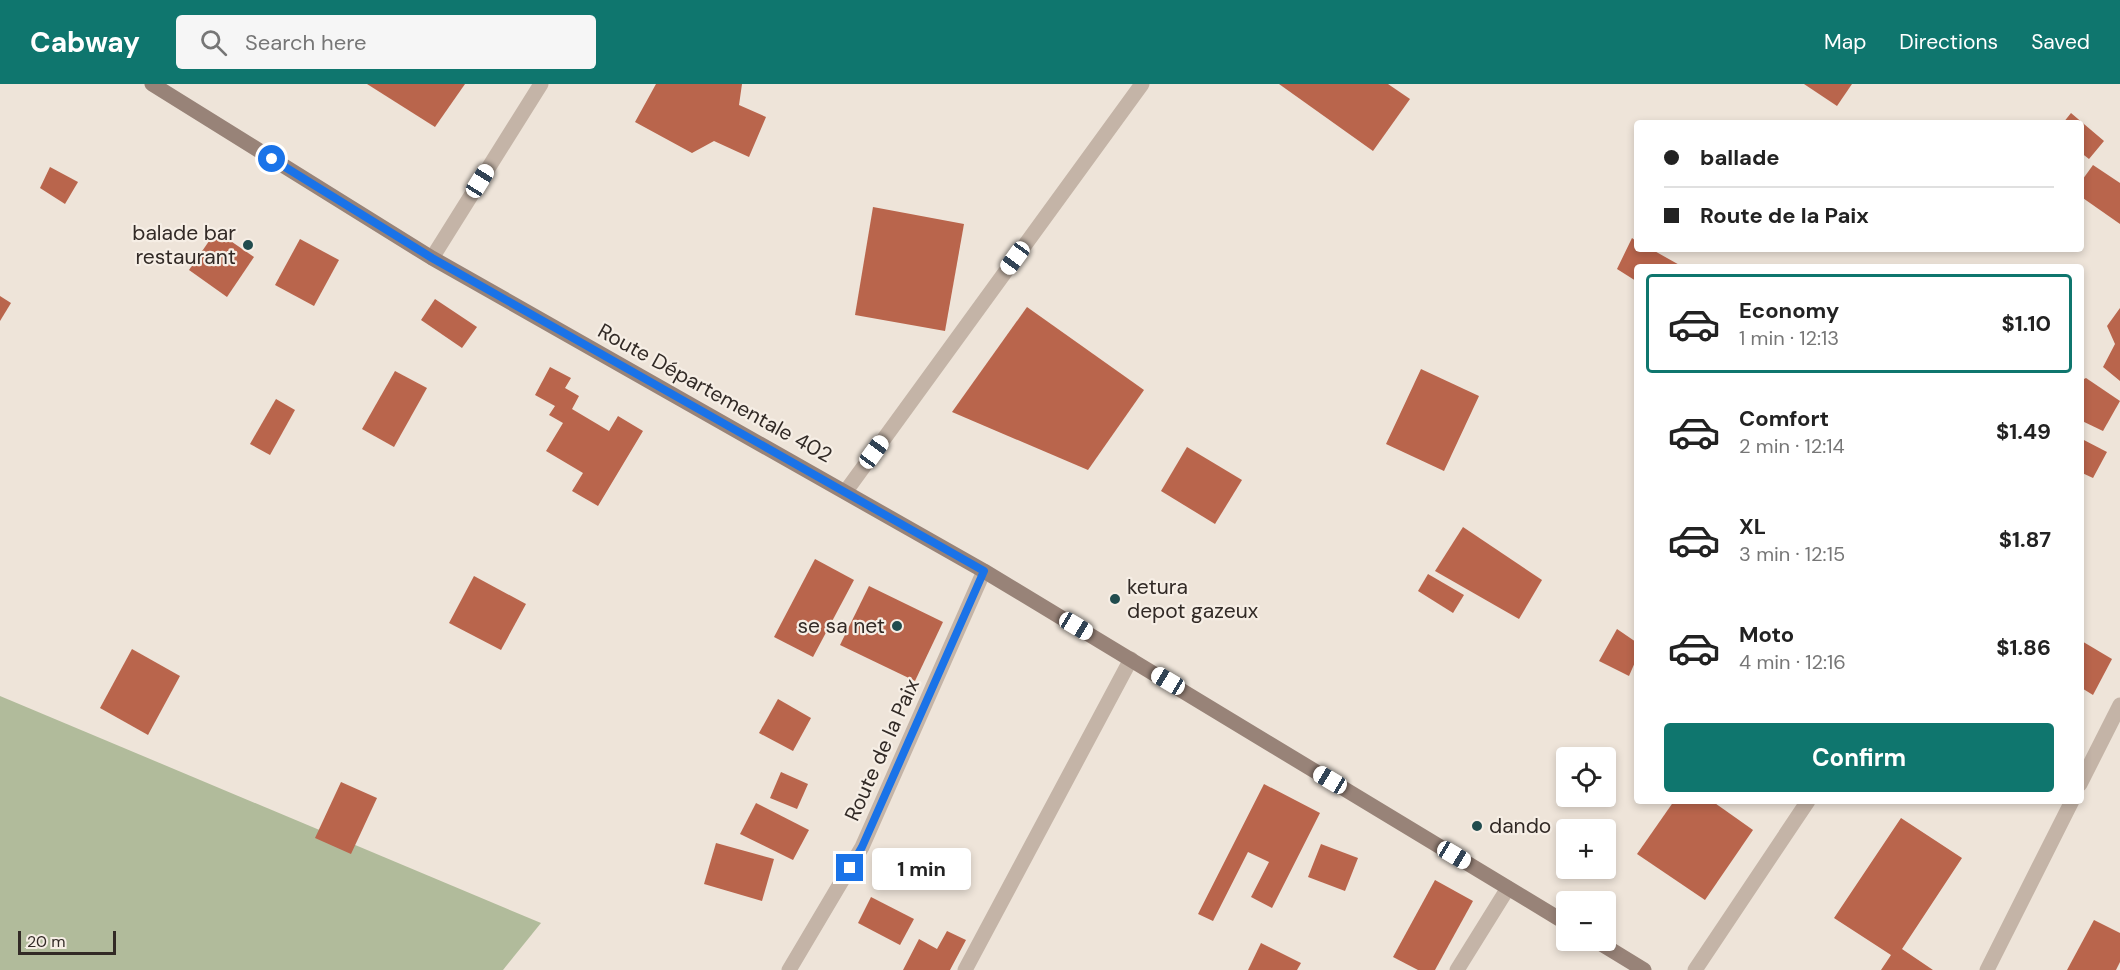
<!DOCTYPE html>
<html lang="en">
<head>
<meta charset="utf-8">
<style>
  body { margin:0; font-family:"DM Sans",sans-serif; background:#f6f6f6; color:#222; height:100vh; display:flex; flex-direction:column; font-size:22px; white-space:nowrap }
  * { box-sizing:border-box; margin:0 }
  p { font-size:20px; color:#767676 }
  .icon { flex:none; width:33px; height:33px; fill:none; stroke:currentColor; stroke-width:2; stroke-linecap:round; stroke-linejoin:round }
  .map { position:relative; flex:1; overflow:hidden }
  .side { position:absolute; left:1634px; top:180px; width:450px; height:540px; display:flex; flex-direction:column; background:#fff; border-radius:6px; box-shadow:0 3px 9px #0003 }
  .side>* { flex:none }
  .guide { position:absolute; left:1634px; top:36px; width:450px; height:132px; border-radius:6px; box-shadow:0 3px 9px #0003; display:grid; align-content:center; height:132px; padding:0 30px; background:#fff }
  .tools { position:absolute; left:1556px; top:663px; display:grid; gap:12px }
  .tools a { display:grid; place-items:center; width:60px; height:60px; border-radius:6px; background:#fff; box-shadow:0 3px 9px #0003; font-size:30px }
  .scale { position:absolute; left:18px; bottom:15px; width:98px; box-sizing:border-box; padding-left:6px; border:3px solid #322a26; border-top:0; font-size:16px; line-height:21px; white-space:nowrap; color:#322a26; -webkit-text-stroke:4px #f6eee5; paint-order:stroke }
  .end { position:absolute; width:27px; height:27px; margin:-14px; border:8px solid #1a73e8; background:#fff; box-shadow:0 0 0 3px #fff }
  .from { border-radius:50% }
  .bubble { position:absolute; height:42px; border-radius:6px; background:#fff; box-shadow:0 3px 9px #0003; font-size:20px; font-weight:700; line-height:42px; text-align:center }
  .car { position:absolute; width:18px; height:36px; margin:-18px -9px; border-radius:8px; box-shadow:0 0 4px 2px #0007; background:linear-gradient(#fff 24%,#345 0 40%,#fff 0 76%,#345 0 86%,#fff 0) }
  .guide b { display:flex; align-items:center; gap:21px; height:57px; font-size:22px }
  .guide b+b { border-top:2px solid #e0e0e0 }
  .guide i { width:15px; height:15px; background:#222 }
  ul { padding:10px 0 0; list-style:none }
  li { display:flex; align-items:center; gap:18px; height:99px; margin:0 12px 9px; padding:0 18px; border:3px solid transparent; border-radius:6px }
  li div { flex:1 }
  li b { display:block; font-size:22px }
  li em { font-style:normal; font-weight:700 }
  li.current { border-color:#0f766e }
  li>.icon { width:54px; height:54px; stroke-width:1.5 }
  .cta { display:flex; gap:12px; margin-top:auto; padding:12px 30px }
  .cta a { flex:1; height:69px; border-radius:6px; background:#0f766e; color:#fff; font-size:24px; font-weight:700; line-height:69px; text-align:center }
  header { display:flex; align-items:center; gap:36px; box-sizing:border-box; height:84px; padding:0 30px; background:#0f766e; color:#fff }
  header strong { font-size:28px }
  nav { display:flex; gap:33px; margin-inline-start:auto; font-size:21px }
  .search { width:420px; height:54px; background:#f6f6f6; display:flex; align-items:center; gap:15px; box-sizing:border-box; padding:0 21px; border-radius:6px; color:#767676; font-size:22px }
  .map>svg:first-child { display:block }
</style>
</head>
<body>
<header>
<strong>Cabway</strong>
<div class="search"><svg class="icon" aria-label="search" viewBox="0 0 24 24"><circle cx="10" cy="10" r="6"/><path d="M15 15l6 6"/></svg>Search here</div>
<nav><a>Map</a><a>Directions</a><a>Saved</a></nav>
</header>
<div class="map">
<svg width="2120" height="886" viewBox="0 0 2120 886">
  <rect width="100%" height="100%" fill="#eee4d9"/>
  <path fill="#b1bb9b" d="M0 612 541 839 503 886H0Z"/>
  <g fill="#b9654c">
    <path d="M367 0H465L435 43Z"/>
    <path d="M656 0H742L739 21 766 33 749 73 714 57 692 69 635 38Z"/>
    <path d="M1279 0H1388L1410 15 1373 67Z"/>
    <path d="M1804 0H1852L1837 22Z"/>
    <path d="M2071 29 2104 57 2089 75 2080 68V39H2063Z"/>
    <path d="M2093 81 2120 99V140L2080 112V99Z"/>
    <path d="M50 83 78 98 65 120 40 104Z"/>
    <path d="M873 123 964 140 945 247 855 231Z"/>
    <path d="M216 147 254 173 227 213 189 186Z"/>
    <path d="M1632 154 1636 157V165H1651L1683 183H1636V197L1617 185Z"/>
    <path d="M300 155 339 176 314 222 275 201Z"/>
    <path d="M0 212 11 219 0 237Z"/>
    <path d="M435 215 477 243 462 264 421 236Z"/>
    <path d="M1027 223 1144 306 1088 386 952 328Z"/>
    <path d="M2120 224V297L2103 283 2115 260 2107 242Z"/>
    <path d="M550 283 571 294 565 304 579 312 572 325 609 347 618 332 643 347 598 422 572 407 583 389 546 367 563 339 549 331 555 322 535 311Z"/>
    <path d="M1421 285 1479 312 1444 387 1386 360Z"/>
    <path d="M395 287 427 304 394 363 362 345Z"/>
    <path d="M2086 294 2120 317 2103 347 2080 336V297Z"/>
    <path d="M276 315 295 326 270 371 250 360Z"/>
    <path d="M2080 354 2107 368 2093 394 2080 388Z"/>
    <path d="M1187 363 1242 396 1215 440 1161 407Z"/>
    <path d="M1463 443 1542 496 1519 535 1435 487Z"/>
    <path d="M815 475 854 496 813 573 774 553Z"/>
    <path d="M1428 490 1464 511 1453 529 1418 507Z"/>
    <path d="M474 492 526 520 501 566 449 539Z"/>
    <path d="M869 502 943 538 915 597 840 561Z"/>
    <path d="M1617 545 1636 558V576L1629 592 1599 577Z"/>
    <path d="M2080 556 2112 575 2093 611 2080 603Z"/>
    <path d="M132 565 180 592 148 651 100 624Z"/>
    <path d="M778 615 811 634 793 667 759 649Z"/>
    <path d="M781 688 808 700 797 725 770 714Z"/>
    <path d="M341 698 377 714 351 770 315 754Z"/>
    <path d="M1264 700 1320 729 1272 824 1251 813 1269 778 1248 768 1213 837 1198 830Z"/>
    <path d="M1674 717H1712L1753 746 1705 816 1637 770Z"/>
    <path d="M756 719 809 746 793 776 740 750Z"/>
    <path d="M1901 734 1962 774 1902 865 1933 886H1881L1891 871 1834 834Z"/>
    <path d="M716 759 774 775 762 817 704 800Z"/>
    <path d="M1321 760 1358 774 1345 807 1308 793Z"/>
    <path d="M1435 796 1473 817 1435 886H1418L1393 873Z"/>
    <path d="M871 813 914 835 900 861 858 839Z"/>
    <path d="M2094 836 2120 849V878L2116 886H2067Z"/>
    <path d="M947 847 966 856 950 886H903L919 855 937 865Z"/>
    <path d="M1261 859 1301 879 1297 886H1248Z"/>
  </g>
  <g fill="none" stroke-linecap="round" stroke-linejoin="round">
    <path stroke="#c4b4a7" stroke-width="15" d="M1695 886 1808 717"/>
    <g stroke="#c4b4a7" stroke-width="15">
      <path d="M432 174 541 0"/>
      <path d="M846 407 1142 0"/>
      <path d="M2080 700 2120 621"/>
      <path d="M789 886 862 763 984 487"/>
      <path d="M965 886 1131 575"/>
      <path d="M1457 886 1508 804"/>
      <path d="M1987 886 2072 717"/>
    </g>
    <g stroke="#988378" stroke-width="15">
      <path d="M152 0 432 174 984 487 1566 839"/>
      <path d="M1595 856 1644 886"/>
    </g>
  </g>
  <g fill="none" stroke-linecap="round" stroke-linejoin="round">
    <path stroke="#1a73e8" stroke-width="8" d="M272 75 432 174 984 487 862 763 850 784"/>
  </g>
  <g fill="#214c4e" stroke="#f6eee5" stroke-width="2">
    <circle cx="248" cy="161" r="6"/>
    <circle cx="1115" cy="515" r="6"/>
    <circle cx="897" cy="542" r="6"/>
    <circle cx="1477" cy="742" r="6"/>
  </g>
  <g text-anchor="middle" stroke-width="4.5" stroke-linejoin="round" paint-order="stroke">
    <g font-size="21" fill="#322a26" stroke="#f6eee5" text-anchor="end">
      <text x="236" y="156">balade bar<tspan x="236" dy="24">restaurant</tspan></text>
      <text x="1127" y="510" text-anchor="start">ketura<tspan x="1127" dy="24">depot gazeux</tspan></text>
      <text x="885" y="549">se sa net</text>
      <text x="1489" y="749" text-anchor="start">dando</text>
    </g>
    <g font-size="21" fill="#322a26" stroke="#f6eee5">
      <text transform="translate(715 309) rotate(29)" y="7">Route Départementale 402</text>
      <text transform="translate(882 666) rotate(-66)" y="7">Route de la Paix</text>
    </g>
  </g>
</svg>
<div class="tools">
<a><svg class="icon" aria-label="locate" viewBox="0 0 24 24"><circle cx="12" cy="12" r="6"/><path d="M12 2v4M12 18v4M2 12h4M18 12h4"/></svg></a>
<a>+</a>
<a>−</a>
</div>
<div class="scale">20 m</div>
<i class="end from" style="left:272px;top:75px"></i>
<i class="end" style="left:850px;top:784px"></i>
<div class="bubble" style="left:872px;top:764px;width:99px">1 min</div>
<i class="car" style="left:480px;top:97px;rotate:32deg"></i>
<i class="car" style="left:1015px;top:174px;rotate:216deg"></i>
<i class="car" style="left:874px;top:368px;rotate:36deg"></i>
<i class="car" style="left:1076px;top:542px;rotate:121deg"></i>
<i class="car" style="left:1168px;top:597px;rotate:301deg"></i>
<i class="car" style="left:1330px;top:696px;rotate:301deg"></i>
<i class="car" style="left:1454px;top:771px;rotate:121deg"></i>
<div class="guide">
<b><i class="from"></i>ballade</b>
<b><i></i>Route de la Paix</b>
</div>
<section class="side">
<ul>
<li class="current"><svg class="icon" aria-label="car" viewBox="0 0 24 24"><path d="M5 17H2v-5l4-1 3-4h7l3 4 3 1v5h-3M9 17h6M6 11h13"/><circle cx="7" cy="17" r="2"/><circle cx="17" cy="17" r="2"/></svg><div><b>Economy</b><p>1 min · 12:13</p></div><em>$1.10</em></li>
<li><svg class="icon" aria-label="car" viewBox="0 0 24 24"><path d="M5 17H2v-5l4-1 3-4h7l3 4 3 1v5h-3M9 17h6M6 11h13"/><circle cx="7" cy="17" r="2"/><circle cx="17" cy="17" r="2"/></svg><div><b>Comfort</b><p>2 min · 12:14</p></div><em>$1.49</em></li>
<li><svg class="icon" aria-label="car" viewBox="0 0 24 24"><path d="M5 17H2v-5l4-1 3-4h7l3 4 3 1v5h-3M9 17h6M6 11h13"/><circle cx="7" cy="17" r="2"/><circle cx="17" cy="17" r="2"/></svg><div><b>XL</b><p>3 min · 12:15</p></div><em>$1.87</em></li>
<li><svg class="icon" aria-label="car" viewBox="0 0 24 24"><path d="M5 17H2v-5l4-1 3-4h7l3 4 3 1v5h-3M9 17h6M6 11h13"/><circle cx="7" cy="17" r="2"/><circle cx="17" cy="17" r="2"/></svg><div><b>Moto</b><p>4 min · 12:16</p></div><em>$1.86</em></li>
</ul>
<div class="cta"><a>Confirm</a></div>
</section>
</div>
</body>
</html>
